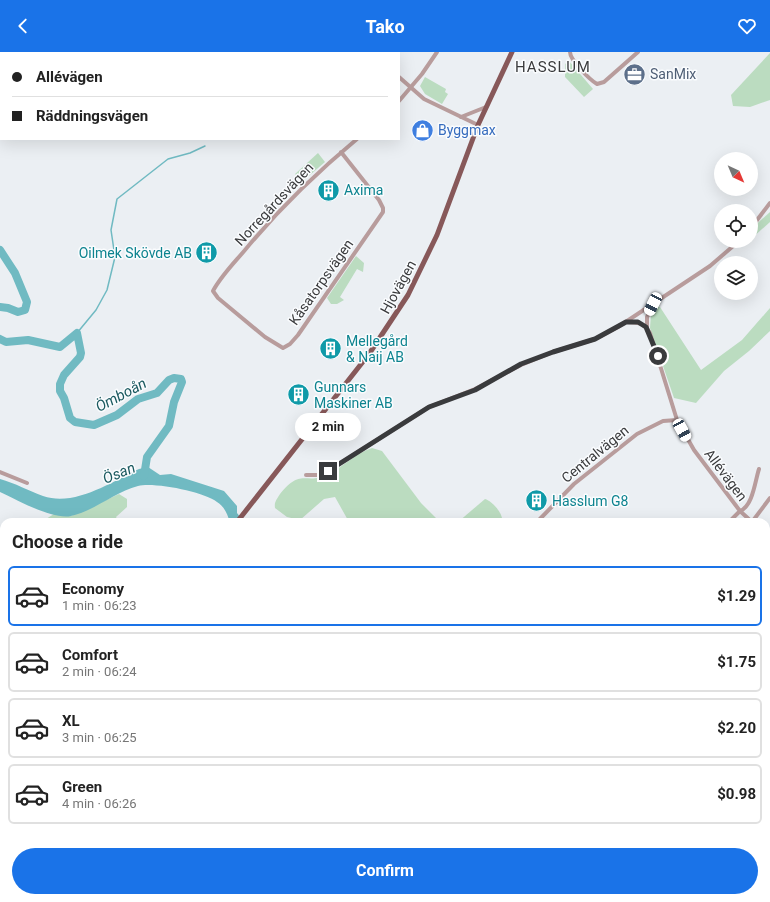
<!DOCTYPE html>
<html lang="en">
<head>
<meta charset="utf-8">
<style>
  body { margin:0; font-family:Roboto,sans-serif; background:#f6f6f6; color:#222; height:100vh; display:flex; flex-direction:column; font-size:15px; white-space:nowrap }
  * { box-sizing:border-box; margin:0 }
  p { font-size:13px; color:#767676 }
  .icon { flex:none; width:22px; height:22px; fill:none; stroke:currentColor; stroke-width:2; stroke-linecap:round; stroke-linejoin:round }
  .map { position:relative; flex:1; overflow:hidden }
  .drawer { position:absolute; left:0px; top:466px; width:770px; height:384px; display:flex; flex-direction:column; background:#fff; border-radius:12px 12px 0 0; box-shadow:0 4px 16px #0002 }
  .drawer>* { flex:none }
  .banner { position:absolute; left:0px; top:0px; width:400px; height:88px; box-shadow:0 4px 16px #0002; display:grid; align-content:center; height:88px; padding:0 12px; background:#fff }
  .needle { width:26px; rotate:136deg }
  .tools { position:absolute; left:714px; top:100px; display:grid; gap:8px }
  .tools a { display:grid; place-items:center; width:44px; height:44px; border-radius:50%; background:#fff; box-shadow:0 4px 16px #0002; font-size:20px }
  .end { position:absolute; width:18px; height:18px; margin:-9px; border:5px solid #3a3b3d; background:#fff; box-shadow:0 0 0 2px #fff }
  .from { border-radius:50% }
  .bubble { position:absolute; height:28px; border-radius:14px; background:#fff; box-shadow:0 4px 16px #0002; font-size:13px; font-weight:700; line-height:28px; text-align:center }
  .car { position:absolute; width:12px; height:24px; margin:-12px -6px; border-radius:5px; box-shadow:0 0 3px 1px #0007; background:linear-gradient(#fff 24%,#345 0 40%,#fff 0 76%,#345 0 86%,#fff 0) }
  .banner b { display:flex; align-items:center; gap:14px; height:38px; font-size:15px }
  .banner b+b { border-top:1px solid #e0e0e0 }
  .banner i { width:10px; height:10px; background:#222 }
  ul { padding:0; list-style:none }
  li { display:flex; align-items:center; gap:12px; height:60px; margin:0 8px 6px; padding:0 4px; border:2px solid #e0e0e0; border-radius:6px }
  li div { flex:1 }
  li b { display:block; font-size:15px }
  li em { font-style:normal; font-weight:700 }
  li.active { border-color:#1a73e8 }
  li>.icon { width:36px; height:36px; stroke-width:1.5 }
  h2 { padding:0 12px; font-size:18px; line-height:48px }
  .cta { display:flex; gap:8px; margin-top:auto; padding:8px 12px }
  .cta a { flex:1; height:46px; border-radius:24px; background:#1a73e8; color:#fff; font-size:16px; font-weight:700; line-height:46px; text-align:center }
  header { display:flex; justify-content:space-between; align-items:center; height:52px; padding:0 12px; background:#1a73e8; color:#fff; font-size:18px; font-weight:700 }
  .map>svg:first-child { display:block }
</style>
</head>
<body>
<header><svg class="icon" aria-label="back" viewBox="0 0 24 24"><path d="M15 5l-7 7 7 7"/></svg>Tako<svg class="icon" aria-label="heart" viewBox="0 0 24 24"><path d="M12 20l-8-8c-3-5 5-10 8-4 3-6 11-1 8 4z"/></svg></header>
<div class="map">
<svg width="770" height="850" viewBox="0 0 770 850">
  <rect width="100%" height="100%" fill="#ebeff3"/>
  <g fill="#bbdcc0">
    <path d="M770 1V48L750 55 733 54 731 43Z"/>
    <path d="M569 9 593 37 584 45 565 25V12Z"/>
    <path d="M425 25 446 37 445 40 448 42 442 52 425 42 420 34Z"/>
    <path d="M318 101 325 110 303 129 295 122Z"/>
    <path d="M770 160V170L751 187V177Z"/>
    <path d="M356 204 364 211 363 220 357 217 340 245 344 248 337 252H331L327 246Z"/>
    <path d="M656 253 660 255 701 318 742 288 770 256V279L749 299 724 319 696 351 674 346 650 276 651 262Z"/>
    <path d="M372 396 382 399 421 451 440 470H349L335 445 324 447 300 468 287 465 275 456C274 450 277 447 280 442 302 415 306 434 329 422 344 414 356 401 372 396Z"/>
    <path d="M119 442 127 447V455L116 465 119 470H51L46 467 54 462 71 464Z"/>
    <path d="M485 447C492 449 504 462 502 470H458Z"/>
    <path d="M770 618V667L766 669V620Z"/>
  </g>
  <path fill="#70bac2" d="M148 415 160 423 171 422 224 439 237 454V461L244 470H230C227 462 225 455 217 450 204 440 155 430 138 434 115 440 94 459 71 464 53 468 17 448 0 440V427C15 431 29 439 43 444 75 455 111 430 139 417Z"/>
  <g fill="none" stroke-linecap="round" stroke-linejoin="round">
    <g stroke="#70bac2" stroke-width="1.5">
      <path d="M313 1 315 0"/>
      <path d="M77 281 96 258 107 238 115 205 111 178 117 147 168 107 190 101 205 94"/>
      <path d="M766 636 770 634"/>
    </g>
    <g stroke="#70bac2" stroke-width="8">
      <path d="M25 1V0"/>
      <path d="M0 62 1 61"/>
      <path d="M0 198 15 221 27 250 25 258 18 260 8 256 0 255"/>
      <path d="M0 287 6 290 28 288 60 295 77 281 81 301 80 305 64 323 60 332V339L64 346 70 366 75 370 94 373 117 363 138 347 157 341 169 328 174 326 181 327 182 330 174 350 169 374 147 405 144 424"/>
    </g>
    <g stroke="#b89c9c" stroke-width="4">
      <path d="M372 0 373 1"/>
      <path d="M570 0C570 8 590 28 597 32L604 30 638 0"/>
      <path d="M206 1 207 0"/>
      <path d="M399 25 424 47 478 73"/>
      <path d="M399 49 422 22 437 0"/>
      <path d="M461 65 486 55"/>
      <path d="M341 100 379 148 383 156V160L298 283 290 292 283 296 265 285 218 246 213 239C221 224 234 211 245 198 279 157 316 121 357 87"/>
      <path d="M751 176 770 151"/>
      <path d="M627 270C638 270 644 271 650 281L677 368 694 398 740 459 729 470"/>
      <path d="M647 275V265L653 253"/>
      <path d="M0 420 27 431"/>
      <path d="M306 423H320L328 419 429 355 475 337 521 313 553 300 595 287 618 275 710 214 739 189"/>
      <path d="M537 470 574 432 637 382 663 369 677 368"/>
      <path d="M752 470 740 459C753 454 755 429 759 417"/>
      <path d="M752 470 770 446"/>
      <path d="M766 503 770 500"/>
      <path d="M0 714 4 718"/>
      <path d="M766 751 770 770"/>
      <path d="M768 792 770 787"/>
      <path d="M134 846 137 850"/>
      <path d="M573 846 577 850"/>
      <path d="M70 850 73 846"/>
    </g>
    <g stroke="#875859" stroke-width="5">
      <path d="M237 470 369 302 408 243 437 183 478 73 512 0"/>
      <path d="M0 679 4 676"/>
    </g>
  </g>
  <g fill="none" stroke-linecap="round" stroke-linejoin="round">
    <path stroke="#3a3b3d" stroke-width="5" d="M328 419 429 355 475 338 521 312 553 300 595 287 626 270H638L646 275 658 304"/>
  </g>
  <defs>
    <symbol id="office-disc" viewBox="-11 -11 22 22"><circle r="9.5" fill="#5c6f8a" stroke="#fafcfe"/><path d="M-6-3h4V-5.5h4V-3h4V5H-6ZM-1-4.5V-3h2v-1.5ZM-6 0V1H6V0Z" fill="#fff"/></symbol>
    <symbol id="shop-disc" viewBox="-11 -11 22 22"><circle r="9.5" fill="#3f7fe0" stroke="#fafcfe"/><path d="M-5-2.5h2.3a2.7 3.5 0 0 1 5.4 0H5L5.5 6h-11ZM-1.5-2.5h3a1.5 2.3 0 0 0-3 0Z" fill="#fff"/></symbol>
    <symbol id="building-disc" viewBox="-11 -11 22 22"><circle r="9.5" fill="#0f9aa8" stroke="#fafcfe"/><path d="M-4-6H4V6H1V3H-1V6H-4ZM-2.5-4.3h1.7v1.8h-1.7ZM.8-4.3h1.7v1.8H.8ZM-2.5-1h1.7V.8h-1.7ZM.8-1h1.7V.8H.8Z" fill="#fff"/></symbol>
  </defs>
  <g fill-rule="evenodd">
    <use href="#office-disc" x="622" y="10" width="25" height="25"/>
    <use href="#shop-disc" x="410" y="66" width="25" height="25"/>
    <use href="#building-disc" x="316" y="126" width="25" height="25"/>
    <use href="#building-disc" x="194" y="188" width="25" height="25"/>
    <use href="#building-disc" x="318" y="284" width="25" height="25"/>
    <use href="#building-disc" x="286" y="330" width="25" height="25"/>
    <use href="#building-disc" x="524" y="436" width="25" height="25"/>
  </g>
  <g text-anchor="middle" stroke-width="3" stroke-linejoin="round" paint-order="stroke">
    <g font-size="14" fill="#4e5e75" stroke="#fafcfe" text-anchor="start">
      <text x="650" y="27">SanMix</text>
    </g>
    <g font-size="14" fill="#366cbe" stroke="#fafcfe" text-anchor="start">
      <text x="438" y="83">Byggmax</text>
    </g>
    <g font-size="14" fill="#0d838f" stroke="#fafcfe" text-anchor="start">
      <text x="344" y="143">Axima</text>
      <text x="192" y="206" text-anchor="end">Oilmek Skövde AB</text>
      <text x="346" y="294">Mellegård<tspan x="346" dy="16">&amp; Naij AB</tspan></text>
      <text x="314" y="340">Gunnars<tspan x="314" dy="16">Maskiner AB</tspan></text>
      <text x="552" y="454">Hasslum G8</text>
    </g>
    <g font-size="14" fill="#3a3b3d" stroke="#fafcfe">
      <text transform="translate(274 152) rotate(-47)" y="5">Norregårdsvägen</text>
      <text transform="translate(321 230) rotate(-55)" y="5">Kåsatorpsvägen</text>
      <text transform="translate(398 235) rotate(-61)" y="5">Hjovägen</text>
      <text transform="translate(595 402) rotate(-39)" y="5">Centralvägen</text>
      <text transform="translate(726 423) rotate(53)" y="5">Allévägen</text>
    </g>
    <g font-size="15" letter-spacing="1" fill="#3a3b3d" stroke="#fafcfe">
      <text x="553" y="20">HASSLUM</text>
    </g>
    <g font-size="15" font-style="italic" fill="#1a595f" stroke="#fafcfe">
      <text transform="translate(121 343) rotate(-28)" y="5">Ömboån</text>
      <text transform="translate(119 421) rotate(-22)" y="5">Ösan</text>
    </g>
  </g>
</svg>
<div class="tools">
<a><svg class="needle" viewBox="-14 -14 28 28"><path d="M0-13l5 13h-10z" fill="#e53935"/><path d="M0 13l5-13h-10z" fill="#767676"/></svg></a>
<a><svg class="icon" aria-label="locate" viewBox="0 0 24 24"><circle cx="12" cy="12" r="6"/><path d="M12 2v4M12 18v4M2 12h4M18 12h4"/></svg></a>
<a><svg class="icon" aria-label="layers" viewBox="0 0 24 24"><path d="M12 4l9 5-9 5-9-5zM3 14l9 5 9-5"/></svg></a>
</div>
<i class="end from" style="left:658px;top:304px"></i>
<i class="end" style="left:328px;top:419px"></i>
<div class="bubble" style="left:295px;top:361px;width:66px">2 min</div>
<i class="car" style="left:653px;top:252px;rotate:207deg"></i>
<i class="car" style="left:682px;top:378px;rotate:151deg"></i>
<div class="banner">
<b><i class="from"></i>Allévägen</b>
<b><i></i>Räddningsvägen</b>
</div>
<section class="drawer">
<h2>Choose a ride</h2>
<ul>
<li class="active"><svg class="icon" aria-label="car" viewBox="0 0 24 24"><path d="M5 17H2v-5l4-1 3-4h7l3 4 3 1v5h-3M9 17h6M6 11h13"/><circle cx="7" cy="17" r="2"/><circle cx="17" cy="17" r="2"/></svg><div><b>Economy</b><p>1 min · 06:23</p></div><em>$1.29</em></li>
<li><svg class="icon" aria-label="car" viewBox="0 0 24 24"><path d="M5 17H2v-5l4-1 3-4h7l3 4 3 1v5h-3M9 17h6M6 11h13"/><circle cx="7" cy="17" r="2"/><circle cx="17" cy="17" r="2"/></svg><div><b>Comfort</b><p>2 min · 06:24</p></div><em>$1.75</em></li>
<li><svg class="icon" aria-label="car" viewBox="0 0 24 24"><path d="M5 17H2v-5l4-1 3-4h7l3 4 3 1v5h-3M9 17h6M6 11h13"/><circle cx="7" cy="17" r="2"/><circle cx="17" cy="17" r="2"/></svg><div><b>XL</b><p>3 min · 06:25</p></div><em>$2.20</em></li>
<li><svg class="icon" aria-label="car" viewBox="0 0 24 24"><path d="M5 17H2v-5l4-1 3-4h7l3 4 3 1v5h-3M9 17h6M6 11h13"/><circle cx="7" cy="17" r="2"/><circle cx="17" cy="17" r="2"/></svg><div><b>Green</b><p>4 min · 06:26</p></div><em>$0.98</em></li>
</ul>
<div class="cta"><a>Confirm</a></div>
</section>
</div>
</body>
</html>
